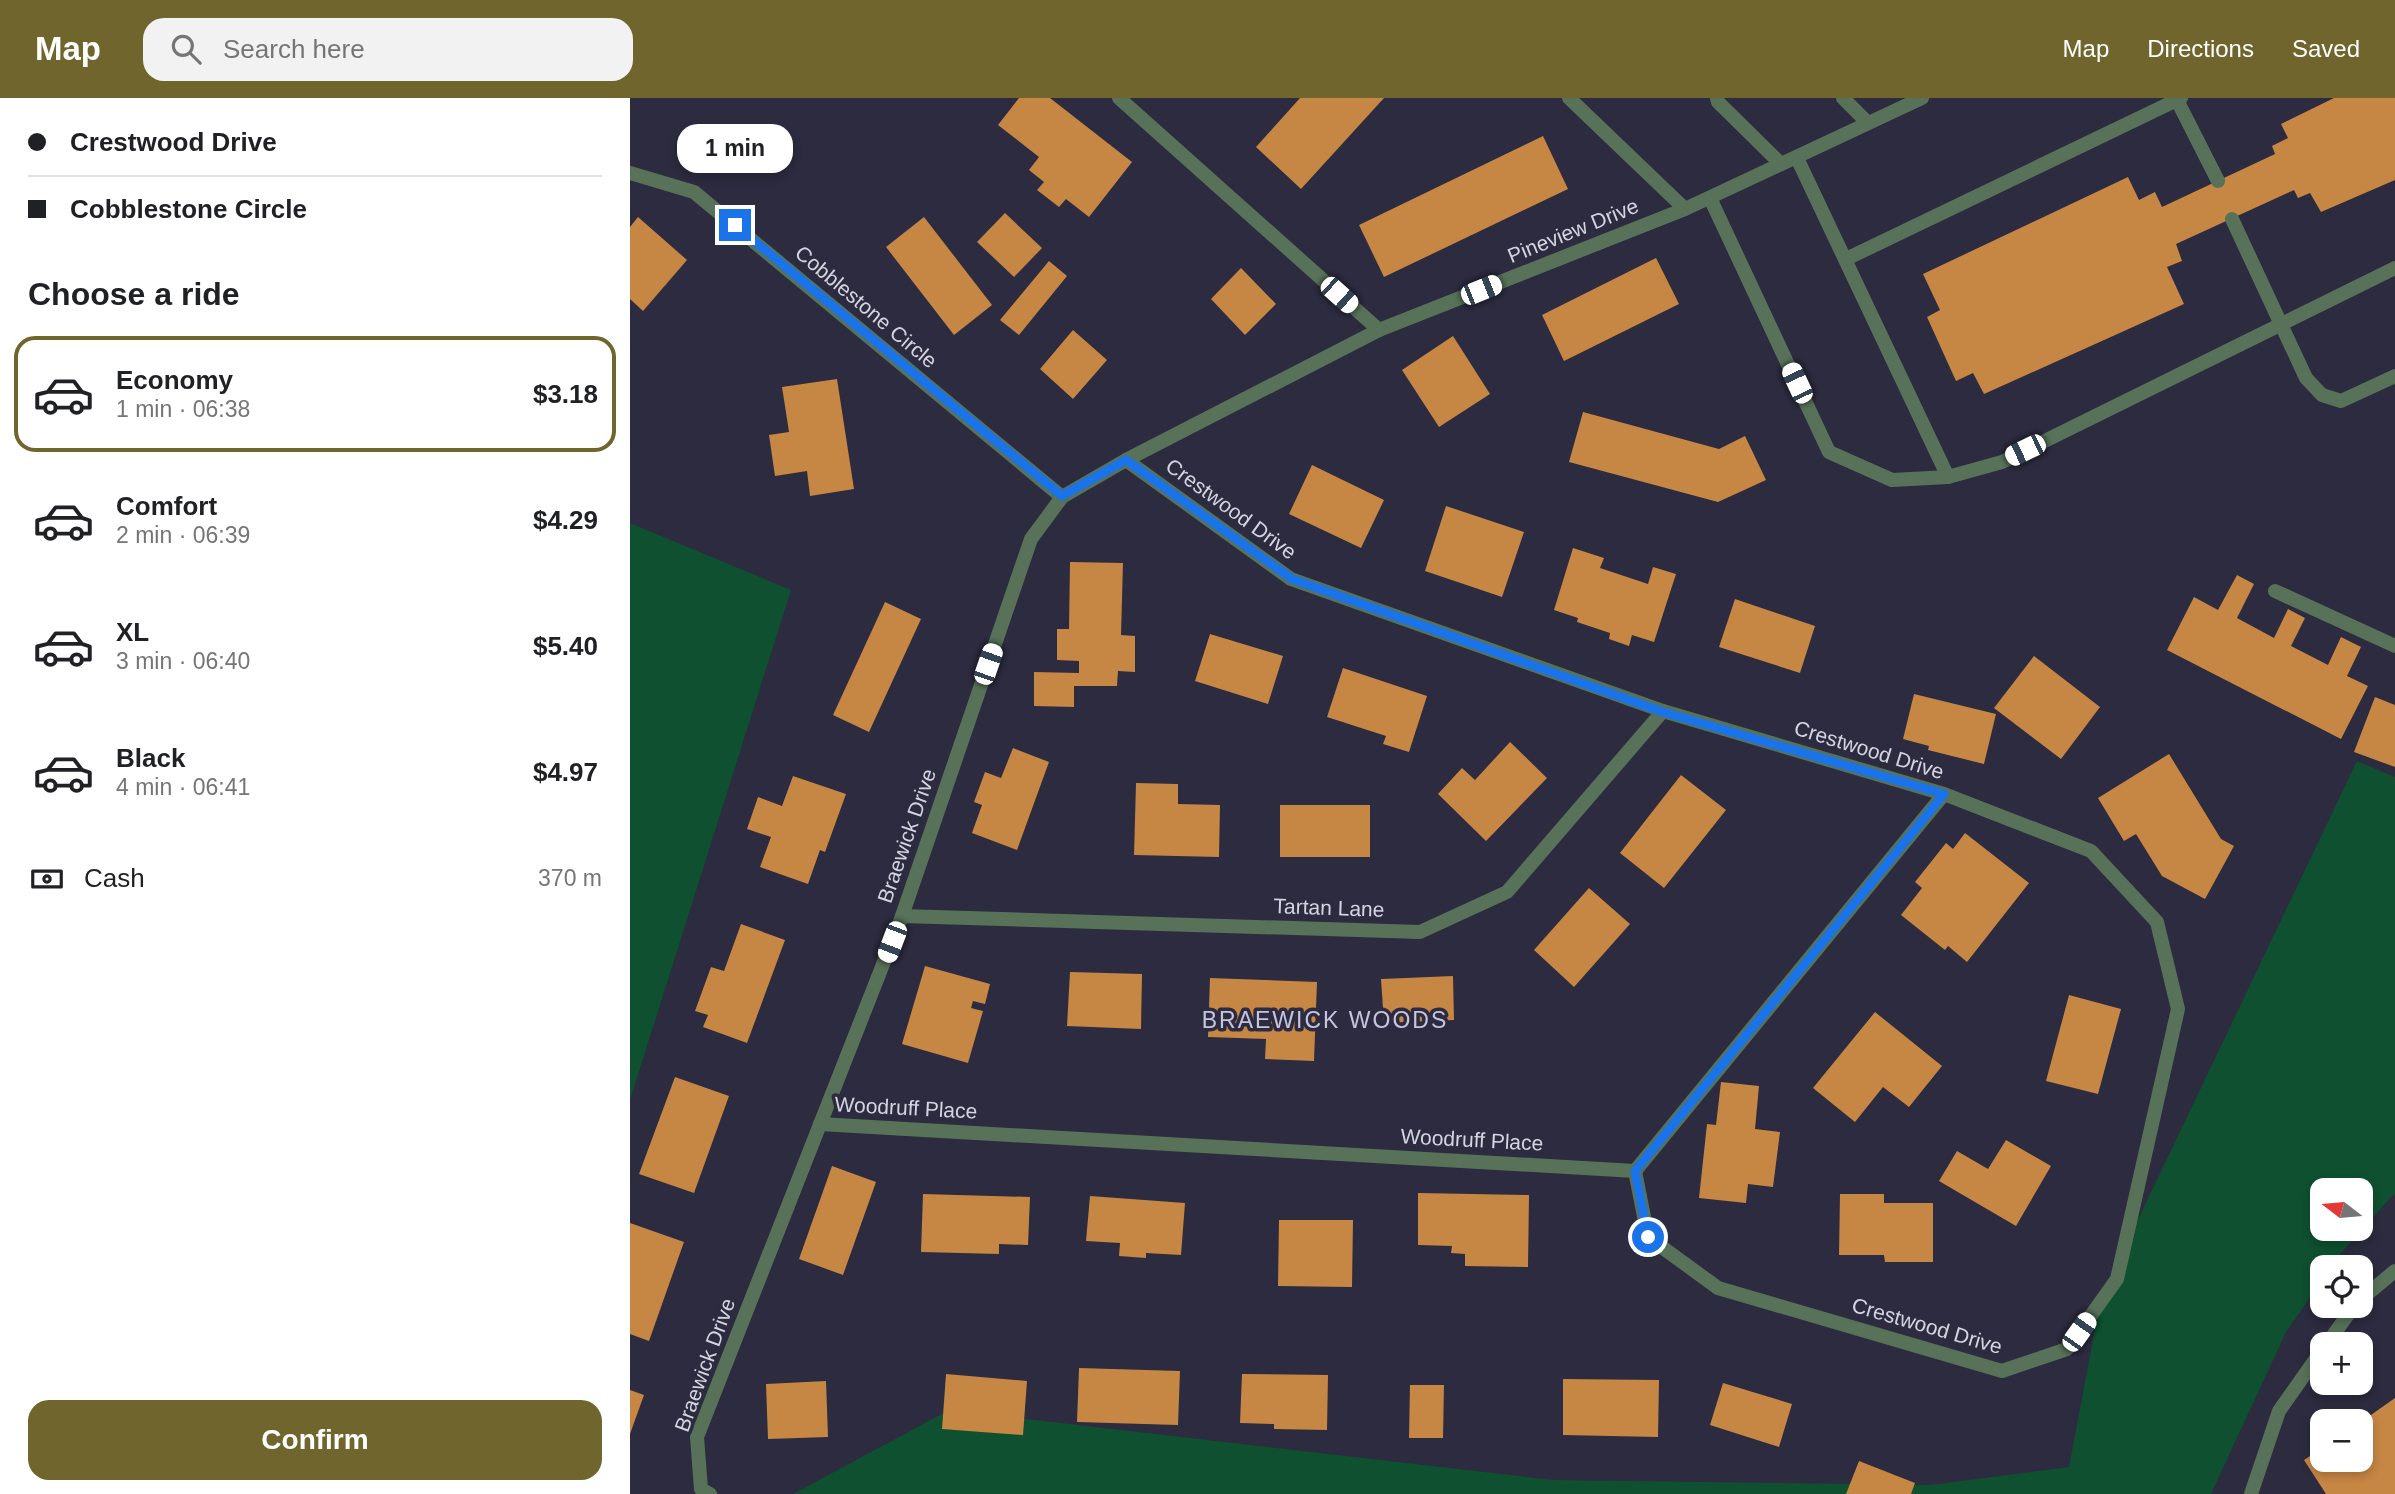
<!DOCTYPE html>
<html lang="en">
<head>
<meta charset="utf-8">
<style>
  body { margin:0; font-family:Arial,sans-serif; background:#f2f2f2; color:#202124; height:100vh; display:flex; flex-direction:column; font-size:26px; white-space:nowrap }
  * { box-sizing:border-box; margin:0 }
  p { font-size:23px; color:#757577 }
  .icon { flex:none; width:38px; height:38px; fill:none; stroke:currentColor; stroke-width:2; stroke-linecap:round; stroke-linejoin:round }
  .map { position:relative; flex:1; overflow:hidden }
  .drawer { display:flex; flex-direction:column; background:#fff; width:630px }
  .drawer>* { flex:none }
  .guide { display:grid; align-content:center; height:154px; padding:0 28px; background:#fff }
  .needle { width:46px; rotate:286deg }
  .buttons { position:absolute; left:1680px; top:1080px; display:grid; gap:14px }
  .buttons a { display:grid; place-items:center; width:63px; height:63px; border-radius:14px; background:#fff; box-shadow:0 4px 10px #0003; font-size:35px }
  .end { position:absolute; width:32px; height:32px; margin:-16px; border:9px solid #1a73e8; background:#fff; box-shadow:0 0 0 4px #fff }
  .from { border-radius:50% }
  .bubble { position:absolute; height:49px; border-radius:21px; background:#fff; box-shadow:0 4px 10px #0003; font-size:23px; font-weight:600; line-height:49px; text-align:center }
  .car { position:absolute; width:21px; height:42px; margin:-21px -10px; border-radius:9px; box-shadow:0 0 5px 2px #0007; background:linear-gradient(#fff 24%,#345 0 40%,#fff 0 76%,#345 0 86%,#fff 0) }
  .guide b { display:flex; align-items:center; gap:24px; height:66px; font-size:26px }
  .guide b+b { border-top:2px solid #e0e0e0 }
  .guide i { width:18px; height:18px; background:#202124 }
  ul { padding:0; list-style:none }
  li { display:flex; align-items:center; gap:21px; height:116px; margin:0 14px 10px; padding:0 14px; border:4px solid transparent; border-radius:21px }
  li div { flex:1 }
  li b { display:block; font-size:26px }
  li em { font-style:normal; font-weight:600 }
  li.active { border-color:#6f652d }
  li>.icon { width:63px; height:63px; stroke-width:1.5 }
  h2 { padding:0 28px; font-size:32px; line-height:84px }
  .pay { display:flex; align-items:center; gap:18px; height:77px; padding:0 28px; font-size:26px }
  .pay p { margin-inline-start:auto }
  .button { display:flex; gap:14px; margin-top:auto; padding:14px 28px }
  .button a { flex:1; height:80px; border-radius:21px; background:#6f652d; color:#fff; font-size:28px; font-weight:600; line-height:80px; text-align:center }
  header { display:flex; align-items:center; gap:42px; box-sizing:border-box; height:98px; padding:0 35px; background:#6f652d; color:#fff }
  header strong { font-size:33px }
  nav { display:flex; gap:38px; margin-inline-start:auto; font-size:24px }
  .search { width:490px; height:63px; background:#f2f2f2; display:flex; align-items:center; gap:18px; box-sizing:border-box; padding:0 24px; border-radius:21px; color:#757577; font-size:26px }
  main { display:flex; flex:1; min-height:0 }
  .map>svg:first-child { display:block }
</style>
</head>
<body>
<header>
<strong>Map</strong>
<div class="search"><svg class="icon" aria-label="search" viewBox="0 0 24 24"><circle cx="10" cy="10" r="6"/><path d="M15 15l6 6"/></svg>Search here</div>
<nav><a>Map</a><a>Directions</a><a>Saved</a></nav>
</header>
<main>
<section class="drawer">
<div class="guide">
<b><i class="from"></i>Crestwood Drive</b>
<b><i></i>Cobblestone Circle</b>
</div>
<h2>Choose a ride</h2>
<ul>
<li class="active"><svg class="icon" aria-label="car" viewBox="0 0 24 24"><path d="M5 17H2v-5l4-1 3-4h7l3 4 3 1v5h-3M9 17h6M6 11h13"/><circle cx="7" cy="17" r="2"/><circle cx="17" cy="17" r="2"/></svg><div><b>Economy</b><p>1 min · 06:38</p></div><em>$3.18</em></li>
<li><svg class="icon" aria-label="car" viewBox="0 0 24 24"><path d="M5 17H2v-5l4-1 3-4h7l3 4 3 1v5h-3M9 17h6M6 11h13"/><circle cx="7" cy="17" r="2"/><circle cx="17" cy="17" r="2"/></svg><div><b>Comfort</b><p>2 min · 06:39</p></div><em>$4.29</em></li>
<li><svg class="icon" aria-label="car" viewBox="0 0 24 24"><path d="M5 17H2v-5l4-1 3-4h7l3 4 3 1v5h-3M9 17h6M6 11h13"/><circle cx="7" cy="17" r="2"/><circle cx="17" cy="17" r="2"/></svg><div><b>XL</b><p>3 min · 06:40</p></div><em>$5.40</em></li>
<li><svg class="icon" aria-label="car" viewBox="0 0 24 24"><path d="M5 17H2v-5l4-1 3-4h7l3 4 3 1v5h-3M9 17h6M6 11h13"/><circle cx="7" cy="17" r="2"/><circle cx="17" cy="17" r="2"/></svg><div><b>Black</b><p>4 min · 06:41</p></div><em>$4.97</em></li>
</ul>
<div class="pay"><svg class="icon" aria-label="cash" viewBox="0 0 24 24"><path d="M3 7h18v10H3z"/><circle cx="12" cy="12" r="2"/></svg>Cash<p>370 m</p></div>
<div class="button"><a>Confirm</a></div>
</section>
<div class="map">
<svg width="1765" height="1396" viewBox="0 0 1765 1396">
  <rect width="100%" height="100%" fill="#2c2b3f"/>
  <g fill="#0e502f" fill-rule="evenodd">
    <path d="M0 425 161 492 0 1002Z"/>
    <path d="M1727 663 1765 679V1095L1710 1156 1701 1169H1692V1182L1656 1234 1581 1396H163L319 1312 923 1382 1301 1387 1439 1369 1471 1199ZM1692 1092H1731V1130H1692Z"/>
  </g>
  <g fill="#c68644">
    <path d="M389 0H420L502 64 459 119 436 101 429 109 407 92 414 84 399 72 409 59 368 27Z"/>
    <path d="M670 0H754L671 91 626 49Z"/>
    <path d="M1704 0H1765V82L1691 114 1680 95 1668 100 1664 92 1546 146 1552 163 1537 169 1554 206 1354 296 1343 275 1326 283 1297 219 1310 212 1293 176 1498 79 1509 102 1525 94 1532 109 1645 56 1642 48 1658 40 1651 26Z"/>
    <path d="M913 38 938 91 754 179 729 127Z"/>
    <path d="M375 115 412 150 384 179 347 144Z"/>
    <path d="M8 119 57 162 13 213 0 201V129Z"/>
    <path d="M294 119 362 207 324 237 256 149Z"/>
    <path d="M1026 160 1049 206 934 263 912 217Z"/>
    <path d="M419 163 437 178 389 237 370 222Z"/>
    <path d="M611 170 646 206 615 237 581 201Z"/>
    <path d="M443 232 477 262 443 301 410 271Z"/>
    <path d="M823 238 860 296 809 329 772 272Z"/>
    <path d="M207 281 224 391 180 398 177 373 145 378 139 337 159 334 152 289Z"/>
    <path d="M953 314 1089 351 1115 338 1136 382 1088 404 939 364Z"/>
    <path d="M682 367 754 402 731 450 659 416Z"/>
    <path d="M816 408 894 434 872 499 795 473Z"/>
    <path d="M943 450 974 460 970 470 1018 486 1023 469 1046 476 1024 544 1002 537 999 548 979 541 980 535 947 524 948 520 924 512Z"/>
    <path d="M440 464 493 465 491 537 505 538V574L488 573 487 588H444V609L404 608V574L449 575V563L427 562V531H439Z"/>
    <path d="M1607 477 1624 486 1607 520 1644 540 1658 511 1675 520 1661 548 1698 567 1711 539 1731 549 1717 578 1738 588 1711 641 1537 552 1564 499 1588 512Z"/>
    <path d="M1105 501 1185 528 1170 575 1089 549Z"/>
    <path d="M255 504 291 521 239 634 203 617Z"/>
    <path d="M580 536 653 558 638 606 565 583Z"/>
    <path d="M1404 558 1470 609 1431 661 1364 610Z"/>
    <path d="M713 570 797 598 779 654 753 646 756 638 697 619Z"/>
    <path d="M1284 596 1366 616 1354 666 1298 652 1299 648 1273 641Z"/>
    <path d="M1745 599 1765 607V669L1724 654Z"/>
    <path d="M880 644 917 680 856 743 808 696 832 670 845 682Z"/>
    <path d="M383 650 419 664 387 752 342 735 352 707 344 704 355 674 371 680Z"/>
    <path d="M1539 656 1591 741 1604 748 1575 801 1532 778 1506 736 1494 743 1468 700Z"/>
    <path d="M1051 677 1096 712 1034 790 990 755Z"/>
    <path d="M163 678 216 696 195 754 190 752 178 786 130 769 141 739 117 731 128 699 152 708Z"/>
    <path d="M506 685 548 686V706L590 707 589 759 504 757Z"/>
    <rect x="650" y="707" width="90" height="52"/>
    <path d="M1335 735 1399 785 1337 864 1318 848 1315 852 1271 817 1292 790 1285 784 1316 745 1323 751Z"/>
    <path d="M959 790 1000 826 944 889 904 852Z"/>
    <path d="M111 826 155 842 117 945 73 929 78 917 65 913 81 869 94 873Z"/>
    <path d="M295 868 360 886 355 906 343 903 341 910 353 913 338 965 272 946Z"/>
    <path d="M440 874 512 876 511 931 437 928Z"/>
    <path d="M823 878 824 922 754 925 751 881Z"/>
    <path d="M580 880 687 884 684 963 635 961 636 941 578 939Z"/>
    <path d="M1439 897 1491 911 1468 996 1416 983Z"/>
    <path d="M1245 914 1312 968 1279 1009 1253 989 1225 1024 1183 990Z"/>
    <path d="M45 979 99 998 64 1095 9 1076Z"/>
    <path d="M1091 984 1129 988 1125 1031 1150 1034 1143 1089 1118 1086 1116 1105 1069 1100 1077 1026 1086 1027Z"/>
    <path d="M1376 1042 1421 1068 1386 1128 1309 1083 1327 1053 1358 1071Z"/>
    <path d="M202 1068 246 1084 213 1177 169 1161Z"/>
    <path d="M788 1095 899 1097 898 1169 835 1168V1156L821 1155 822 1148 788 1147Z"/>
    <path d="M293 1096 400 1099 398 1147 369 1146V1156L291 1154Z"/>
    <path d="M1210 1096H1254V1105H1303V1164H1255L1254 1157H1209Z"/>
    <path d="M460 1098 555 1105 551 1157 516 1155V1160L489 1158 490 1145 456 1143Z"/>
    <path d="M649 1122H723L722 1189 648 1188Z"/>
    <path d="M0 1125 54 1144 19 1243 0 1236Z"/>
    <path d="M449 1270 550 1273 548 1327 447 1324Z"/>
    <path d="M316 1276 397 1283 393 1337 312 1331Z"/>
    <path d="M612 1276 698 1277 697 1332 644 1331V1326L610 1325Z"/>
    <path d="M933 1281 1029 1282 1028 1339 933 1337Z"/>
    <path d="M196 1283 198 1339 138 1341 136 1286Z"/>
    <path d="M1093 1285 1162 1306 1149 1349 1080 1327Z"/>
    <path d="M780 1287H814L813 1340H779Z"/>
    <path d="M0 1292 14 1297 0 1336Z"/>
    <path d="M1765 1300V1396H1696L1674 1362 1692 1350V1362H1731V1324Z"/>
    <path d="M1229 1363 1285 1385 1281 1396H1216Z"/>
  </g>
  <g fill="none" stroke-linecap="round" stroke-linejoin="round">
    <g stroke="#577258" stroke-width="14">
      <path d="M1087 0 1088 4 1151 66"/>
      <path d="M1213 0 1238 25"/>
      <path d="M1546 0 1588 83"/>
      <path d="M1167 60 1318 379"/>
      <path d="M1080 100 1199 354 1262 382 1318 379 1372 364 1765 170"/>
      <path d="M1602 121 1676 280 1692 297 1711 303 1765 278"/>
      <path d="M1216 161 1551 0"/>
      <path d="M1645 493 1765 548"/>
      <path d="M1731 1201 1765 1173"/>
      <path d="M1697 1246 1724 1208"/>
      <path d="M1621 1396 1649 1313 1692 1252"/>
    </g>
    <g stroke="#577258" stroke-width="14">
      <path d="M489 0 749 232"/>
      <path d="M939 0 1055 111"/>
      <path d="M0 75 64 94 432 399"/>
      <path d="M496 362 661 481 1033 613 1314 696 1461 753 1527 824 1548 911 1487 1181 1437 1251 1372 1273 1088 1190 1018 1139 1005 1073"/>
      <path d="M272 818 790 834 877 794 1033 613"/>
      <path d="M190 1026 1005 1073 1314 696"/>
      <path d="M80 1396 71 1391 67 1339 272 818 401 441 432 399 496 362 749 232 1055 111 1292 0"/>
    </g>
  </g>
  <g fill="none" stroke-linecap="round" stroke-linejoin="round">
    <path stroke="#1a73e8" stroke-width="9" d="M105 127 432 398 496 362 662 481 1033 614 1314 696 1005 1073 1018 1139"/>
  </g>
  <g text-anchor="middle" stroke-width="7" stroke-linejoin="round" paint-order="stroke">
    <g font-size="21" fill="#d4d5e2" stroke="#2c2b3f">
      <text transform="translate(943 133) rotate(-22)" y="7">Pineview Drive</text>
      <text transform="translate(236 209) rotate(40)" y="7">Cobblestone Circle</text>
      <text transform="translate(601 411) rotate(36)" y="7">Crestwood Drive</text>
      <text transform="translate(1239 652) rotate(17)" y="7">Crestwood Drive</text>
      <text transform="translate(277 738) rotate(-71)" y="7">Braewick Drive</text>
      <text transform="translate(699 810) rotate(2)" y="7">Tartan Lane</text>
      <text transform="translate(276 1010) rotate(3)" y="7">Woodruff Place</text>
      <text transform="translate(842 1042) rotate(3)" y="7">Woodruff Place</text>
      <text transform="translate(1297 1228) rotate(16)" y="7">Crestwood Drive</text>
      <text transform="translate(75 1267) rotate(-70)" y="7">Braewick Drive</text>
    </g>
    <g font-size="23" letter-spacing="2" fill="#c5c5df" stroke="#2c2b3f">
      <text x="695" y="930">BRAEWICK WOODS</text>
    </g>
  </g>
</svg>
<div class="buttons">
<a><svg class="needle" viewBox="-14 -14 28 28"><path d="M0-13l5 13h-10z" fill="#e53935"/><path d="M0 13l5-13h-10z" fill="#757577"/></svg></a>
<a><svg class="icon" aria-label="locate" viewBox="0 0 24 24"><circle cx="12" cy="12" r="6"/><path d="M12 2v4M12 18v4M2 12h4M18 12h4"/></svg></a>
<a>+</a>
<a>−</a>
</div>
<i class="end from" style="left:1018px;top:1139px"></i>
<i class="end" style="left:105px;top:127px"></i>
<div class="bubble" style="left:47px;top:26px;width:116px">1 min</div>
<i class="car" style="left:851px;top:192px;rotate:68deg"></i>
<i class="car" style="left:709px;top:197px;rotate:132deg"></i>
<i class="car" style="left:1167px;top:285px;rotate:335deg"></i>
<i class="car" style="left:1395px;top:352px;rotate:244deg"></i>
<i class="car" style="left:358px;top:566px;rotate:19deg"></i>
<i class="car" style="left:262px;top:844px;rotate:201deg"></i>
<i class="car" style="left:1449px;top:1234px;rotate:35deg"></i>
</div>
</main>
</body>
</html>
